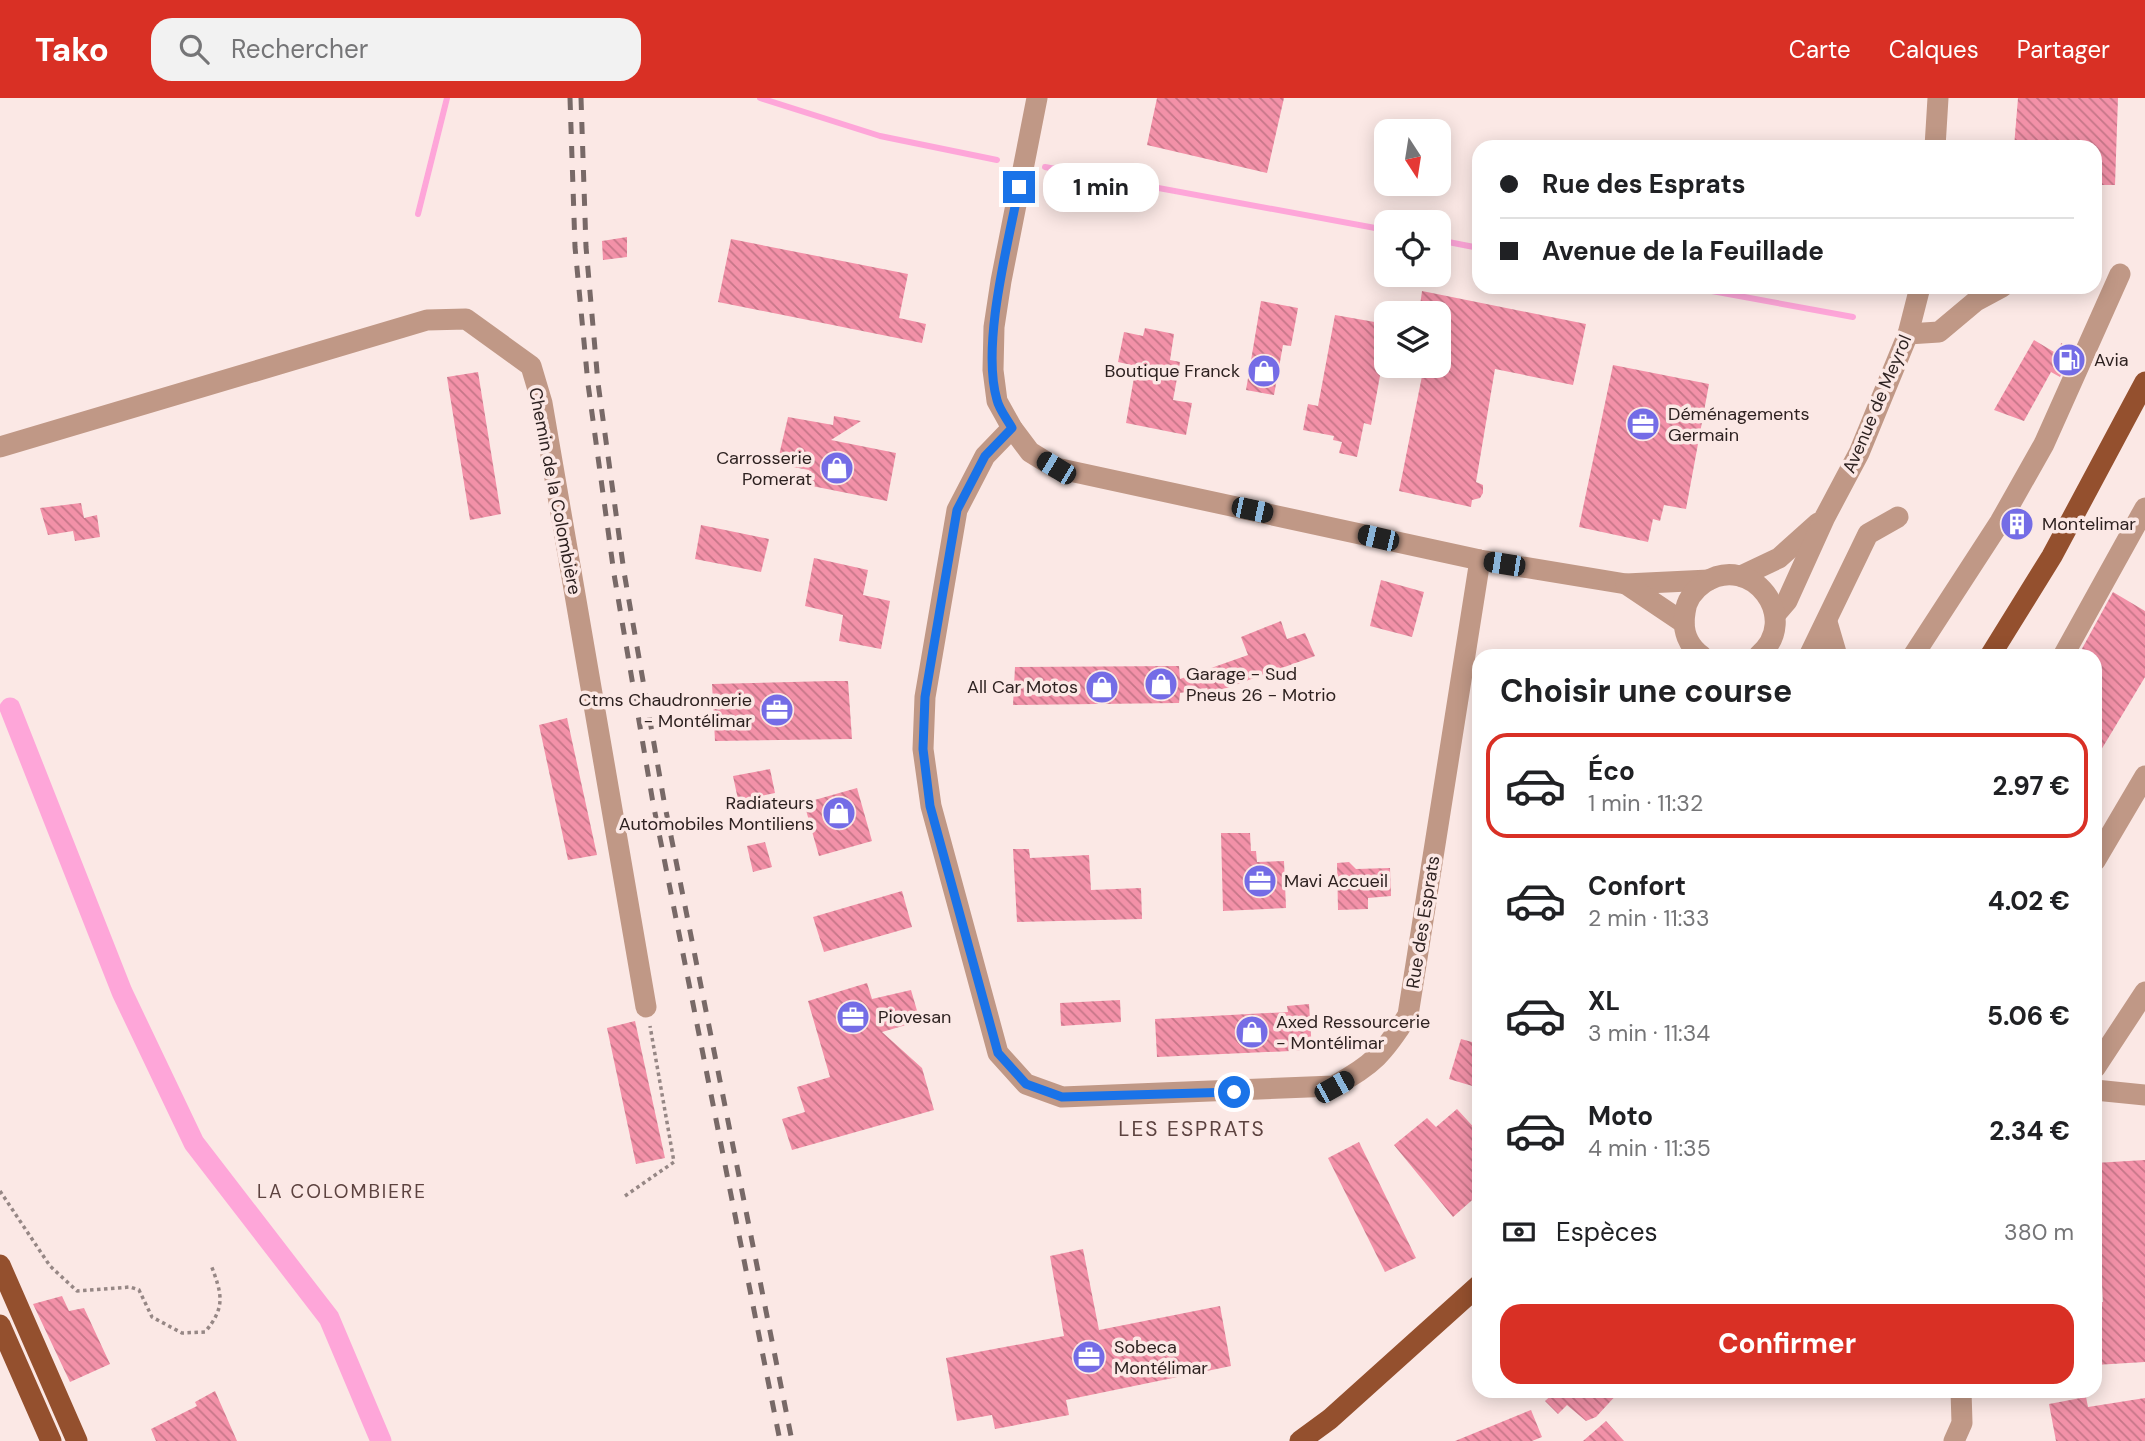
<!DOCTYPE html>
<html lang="fr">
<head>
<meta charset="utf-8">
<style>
  body { margin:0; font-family:"DM Sans",sans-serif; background:#f2f2f2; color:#202124; height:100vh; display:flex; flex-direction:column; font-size:26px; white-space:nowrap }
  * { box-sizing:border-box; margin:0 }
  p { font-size:23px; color:#757577 }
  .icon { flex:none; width:38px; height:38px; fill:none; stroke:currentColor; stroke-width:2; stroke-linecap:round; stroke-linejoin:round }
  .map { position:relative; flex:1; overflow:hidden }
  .sheet { position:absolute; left:1472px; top:551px; width:630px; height:749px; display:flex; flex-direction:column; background:#fff; border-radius:21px; box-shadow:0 4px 18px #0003 }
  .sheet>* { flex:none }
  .banner { position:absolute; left:1472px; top:42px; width:630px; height:154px; border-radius:21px; box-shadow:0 4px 18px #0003; display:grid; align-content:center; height:154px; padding:0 28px; background:#fff }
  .needle { width:46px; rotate:168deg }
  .tools { position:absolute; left:1374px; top:21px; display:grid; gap:14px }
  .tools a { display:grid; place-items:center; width:77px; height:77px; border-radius:14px; background:#fff; box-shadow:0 4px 18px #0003; font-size:35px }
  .end { position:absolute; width:32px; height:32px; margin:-16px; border:9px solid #1a73e8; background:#fff; box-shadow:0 0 0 4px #fff }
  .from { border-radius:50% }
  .bubble { position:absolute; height:49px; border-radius:21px; background:#fff; box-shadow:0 4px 18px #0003; font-size:23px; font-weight:700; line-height:49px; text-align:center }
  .car { position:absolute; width:21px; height:42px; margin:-21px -10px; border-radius:9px; box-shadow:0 0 5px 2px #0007; background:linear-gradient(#222 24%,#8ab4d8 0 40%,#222 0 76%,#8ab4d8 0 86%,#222 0) }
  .banner b { display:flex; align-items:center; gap:24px; height:66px; font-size:26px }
  .banner b+b { border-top:2px solid #e0e0e0 }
  .banner i { width:18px; height:18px; background:#202124 }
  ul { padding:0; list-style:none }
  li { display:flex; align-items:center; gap:21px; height:105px; margin:0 14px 10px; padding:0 14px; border:4px solid transparent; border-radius:21px }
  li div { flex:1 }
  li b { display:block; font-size:26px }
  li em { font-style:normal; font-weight:700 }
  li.on { border-color:#d93025 }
  li>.icon { width:63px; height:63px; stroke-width:1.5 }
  h2 { padding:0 28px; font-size:32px; line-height:84px }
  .pay { display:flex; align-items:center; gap:18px; height:77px; padding:0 28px; font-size:26px }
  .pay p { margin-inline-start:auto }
  .button { display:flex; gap:14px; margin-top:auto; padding:14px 28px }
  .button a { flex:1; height:80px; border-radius:21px; background:#d93025; color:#fff; font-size:28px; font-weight:700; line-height:80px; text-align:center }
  header { display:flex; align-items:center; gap:42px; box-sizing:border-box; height:98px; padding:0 35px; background:#d93025; color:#fff }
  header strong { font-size:33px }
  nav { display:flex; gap:38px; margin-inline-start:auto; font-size:24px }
  .search { width:490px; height:63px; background:#f2f2f2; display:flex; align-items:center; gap:18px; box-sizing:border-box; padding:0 24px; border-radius:21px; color:#757577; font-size:26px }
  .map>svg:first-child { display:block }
</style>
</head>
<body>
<header>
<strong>Tako</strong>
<div class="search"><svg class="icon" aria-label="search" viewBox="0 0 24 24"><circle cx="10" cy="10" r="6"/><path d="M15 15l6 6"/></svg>Rechercher</div>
<nav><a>Carte</a><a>Calques</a><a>Partager</a></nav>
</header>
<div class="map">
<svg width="2145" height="1343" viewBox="0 0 2145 1343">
  <defs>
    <pattern id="building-back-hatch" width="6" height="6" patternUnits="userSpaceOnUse" patternTransform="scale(1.75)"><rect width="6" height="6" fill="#f391a8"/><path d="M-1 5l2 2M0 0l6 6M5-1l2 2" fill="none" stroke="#c57688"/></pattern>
  </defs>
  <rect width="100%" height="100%" fill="#fbe8e5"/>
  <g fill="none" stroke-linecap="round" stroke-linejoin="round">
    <g stroke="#fea6d9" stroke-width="6">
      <path d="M760 0 880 38 997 62"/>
      <path d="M1045 69 1386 132"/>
      <path d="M418 116 447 0"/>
      <path d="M1438 142 1479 150"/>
      <path d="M1690 189 1853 219"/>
    </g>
    <path stroke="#fea6d9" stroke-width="21" d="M10 610 122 894 194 1045 329 1220 381 1343"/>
  </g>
  <g fill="url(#building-back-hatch)">
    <path d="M1157 0H1284L1267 75 1147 47Z"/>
    <path d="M2018 0H2118L2115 87H2095V49H2014Z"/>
    <path d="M627 139V159L603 162 602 143Z"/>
    <path d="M731 141 908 176 899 220 926 226 922 245 718 204Z"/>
    <path d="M1422 193 1586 226 1573 287 1495 271 1476 384 1483 387V395L1480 400 1472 402 1471 409 1399 393 1424 268H1438V215H1419Z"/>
    <path d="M1261 203 1298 210 1291 248 1283 247 1274 297 1246 292Z"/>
    <path d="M1335 217 1386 226V245L1371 327 1364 325 1357 359 1339 355 1342 344 1333 342 1334 338 1303 332 1308 306 1318 308Z"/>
    <path d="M1145 230 1174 236 1170 262 1180 264 1173 302 1192 305 1186 337 1126 325 1136 268 1118 264 1124 234 1143 238Z"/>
    <path d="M2034 242 2059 257 2061 245 2072 252 2060 279 2051 274 2024 323 1994 312Z"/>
    <path d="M1613 267 1709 286 1686 411 1664 407 1660 423 1653 421 1648 444 1579 429Z"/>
    <path d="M478 274 501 416 470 422 447 279Z"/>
    <path d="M834 318 861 323 831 342 896 355 887 403 807 387 809 372 777 366 788 319 833 327Z"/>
    <path d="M81 405 84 420 97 417 100 439 75 443 73 433 48 437 40 410Z"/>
    <path d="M701 427 769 441 761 474 695 461Z"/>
    <path d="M814 460 868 472 863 497 890 503 881 551 839 543 843 517 805 508Z"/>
    <path d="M1381 482 1424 494 1412 539 1370 528Z"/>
    <path d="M2113 494 2145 513V579L2095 662V558H2078Z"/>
    <path d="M1281 523 1287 541 1305 535 1315 558 1210 596 1207 590 1180 595 1179 605 1013 607 1015 569 1179 568 1180 581 1248 557 1241 539Z"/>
    <path d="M830 583H848L852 641 715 643 712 586Z"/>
    <path d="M567 620 597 757 568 762 539 627Z"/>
    <path d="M770 671 775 695 761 698 762 707 740 711 733 678Z"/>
    <path d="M857 690 872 743 819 758 804 705Z"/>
    <path d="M1221 735H1250L1251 753H1256L1257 764 1284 763 1286 810 1223 813Z"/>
    <path d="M765 744 772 769 753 774 747 748Z"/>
    <path d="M1013 751H1029L1030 760 1089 757 1091 792 1141 790 1142 821 1017 824Z"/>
    <path d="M1349 764 1356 771 1390 770 1391 798 1368 800V811L1338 812 1337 765Z"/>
    <path d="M902 793 912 829 824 854 813 819Z"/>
    <path d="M867 885 872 901 911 892 920 923 882 934 922 970 934 1012 792 1052 782 1021 805 1014 797 989 830 979 808 903Z"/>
    <path d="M1120 902 1121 924 1061 928 1060 905Z"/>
    <path d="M1309 906 1312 952 1157 959 1155 921 1288 914 1287 908Z"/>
    <path d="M635 923 665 1060 636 1066 607 930Z"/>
    <path d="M1461 941 1479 946V990L1449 981Z"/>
    <path d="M1457 1011 1479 1035V1096L1453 1119 1394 1047 1427 1020 1436 1029Z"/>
    <path d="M1359 1044 1416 1160 1385 1174 1328 1060Z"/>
    <path d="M2145 1062V1264L2095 1267V1204H2103L2095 1065Z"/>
    <path d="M1083 1151 1099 1232 1220 1208 1231 1268 1066 1302 1069 1317 995 1331 992 1317 957 1323 946 1260 1064 1238 1050 1158Z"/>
    <path d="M62 1198 69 1213 84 1210 110 1266 70 1284 33 1206Z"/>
    <path d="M215 1293 237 1343H156L151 1331 197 1308 195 1304Z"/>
    <path d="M1552 1293H1620L1596 1319 1586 1323 1567 1307 1558 1316 1545 1303 1554 1295Z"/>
    <path d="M2086 1299 2088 1309 2145 1300V1343H2056L2049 1306Z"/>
    <path d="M1531 1312 1542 1339 1532 1343H1455Z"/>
    <path d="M1606 1323 1624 1343H1583Z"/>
  </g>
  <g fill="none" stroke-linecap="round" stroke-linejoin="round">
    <g stroke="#968785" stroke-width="3.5" stroke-dasharray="3.5 3.5" stroke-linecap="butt">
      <path d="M0 1093 50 1168 77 1193 130 1189 139 1192 152 1219 182 1235 205 1234C226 1209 222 1196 211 1167"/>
      <path d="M625 1098 674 1064 650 928"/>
    </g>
    <g stroke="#c09886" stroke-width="21">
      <path d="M1037 0 1001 183 994 229 993 272 997 303 1012 330 1030 354 1056 370 1480 462 1626 486 1709 482"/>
      <path d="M1935 49 1938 0"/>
      <path d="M1908 236 1939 234 1976 203 2002 189"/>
      <path d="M1012 330 985 358 957 412 925 599 923 651 931 708 998 955 1026 986 1062 999 1334 988C1373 967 1384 955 1408 917L1480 462"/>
      <path d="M0 349 427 222 466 221 531 268 542 305 646 909"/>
      <path d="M1741 478 1779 460 1818 425"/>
      <path d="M1626 486 1684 525"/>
      <path d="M1775 517 1787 503 1825 419 1859 355 1908 236 1920 189"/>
      <path d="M1827 524 1837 558"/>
      <path d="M1702 558C1688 548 1682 532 1685 515 1686 503 1694 492 1704 485 1751 453 1803 521 1758 558"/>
      <path d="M1809 558 1868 436 1898 419"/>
      <path d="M1913 558 2000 424 2044 346 2120 176"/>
      <path d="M2063 558 2145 410"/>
      <path d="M2095 763 2145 678"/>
      <path d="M2095 970 2145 894"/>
      <path d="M2095 992 2145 997"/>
      <path d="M1954 1343 1962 1325 1961 1293"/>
    </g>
    <g stroke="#94502e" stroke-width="21">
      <path d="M1990 558 2052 458 2145 284"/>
      <path d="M0 1167 77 1343"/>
      <path d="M0 1227 51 1343"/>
      <path d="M1300 1343 1330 1321 1479 1187"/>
    </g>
    <g stroke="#786967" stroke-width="5" stroke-dasharray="12 12" stroke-linecap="butt">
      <path d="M570 0 575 149 588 286 614 476 653 705 780 1343"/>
      <path d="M581 0 586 149 598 285 624 474 664 703 792 1343"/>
    </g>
  </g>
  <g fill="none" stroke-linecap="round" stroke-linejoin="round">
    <path stroke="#1a73e8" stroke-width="9" d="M1019 89C1008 146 981 247 997 302 999 311 1007 321 1012 330L985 358 957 412 925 599 923 651 930 708 998 955 1026 986 1062 999 1234 994"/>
  </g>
  <defs>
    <symbol id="fuel-disc" viewBox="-11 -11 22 22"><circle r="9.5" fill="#746ce6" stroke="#fbe8e5"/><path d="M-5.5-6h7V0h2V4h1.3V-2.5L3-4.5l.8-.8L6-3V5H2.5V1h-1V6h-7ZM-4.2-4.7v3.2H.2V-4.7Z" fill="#fff"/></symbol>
    <symbol id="shop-disc" viewBox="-11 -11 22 22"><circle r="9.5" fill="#746ce6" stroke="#fbe8e5"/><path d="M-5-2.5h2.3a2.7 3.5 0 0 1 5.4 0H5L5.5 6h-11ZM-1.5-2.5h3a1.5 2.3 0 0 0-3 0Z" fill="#fff"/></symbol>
    <symbol id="office-disc" viewBox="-11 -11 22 22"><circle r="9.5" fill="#746ce6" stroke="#fbe8e5"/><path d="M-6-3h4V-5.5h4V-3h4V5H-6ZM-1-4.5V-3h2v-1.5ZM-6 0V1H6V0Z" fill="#fff"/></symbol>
    <symbol id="building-disc" viewBox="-11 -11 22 22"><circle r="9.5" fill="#746ce6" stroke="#fbe8e5"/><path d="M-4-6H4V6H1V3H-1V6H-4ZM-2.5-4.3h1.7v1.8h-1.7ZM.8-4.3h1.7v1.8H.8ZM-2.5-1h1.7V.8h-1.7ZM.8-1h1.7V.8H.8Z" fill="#fff"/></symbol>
  </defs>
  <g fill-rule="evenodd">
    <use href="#fuel-disc" x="2050" y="243" width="38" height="38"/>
    <use href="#shop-disc" x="1245" y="254" width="38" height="38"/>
    <use href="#office-disc" x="1624" y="307" width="38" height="38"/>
    <use href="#shop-disc" x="818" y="351" width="38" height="38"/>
    <use href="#building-disc" x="1998" y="407" width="38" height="38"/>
    <use href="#shop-disc" x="1142" y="567" width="38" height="38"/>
    <use href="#shop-disc" x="1083" y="570" width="38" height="38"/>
    <use href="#office-disc" x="758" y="593" width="38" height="38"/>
    <use href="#shop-disc" x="820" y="696" width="38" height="38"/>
    <use href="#office-disc" x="1241" y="764" width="38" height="38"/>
    <use href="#office-disc" x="834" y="900" width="38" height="38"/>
    <use href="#shop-disc" x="1233" y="915" width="38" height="38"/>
    <use href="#office-disc" x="1070" y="1240" width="38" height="38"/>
  </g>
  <g text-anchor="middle" stroke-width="7" stroke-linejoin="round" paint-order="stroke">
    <g font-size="18" fill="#2e2221" stroke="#fbe8e5" text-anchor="start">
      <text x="2094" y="268">Avia</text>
      <text x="1240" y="279" text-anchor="end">Boutique Franck</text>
      <text x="1668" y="322">Déménagements<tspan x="1668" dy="21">Germain</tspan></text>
      <text x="812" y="366" text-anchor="end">Carrosserie<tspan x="812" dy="21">Pomerat</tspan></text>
      <text x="2042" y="432">Montelimar</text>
      <text x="1186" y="582">Garage - Sud<tspan x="1186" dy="21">Pneus 26 - Motrio</tspan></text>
      <text x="1078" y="595" text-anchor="end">All Car Motos</text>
      <text x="752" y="608" text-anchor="end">Ctms Chaudronnerie<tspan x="752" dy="21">- Montélimar</tspan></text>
      <text x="814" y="711" text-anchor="end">Radiateurs<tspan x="814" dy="21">Automobiles Montiliens</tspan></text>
      <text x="1284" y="789">Mavi Accueil</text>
      <text x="878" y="925">Piovesan</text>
      <text x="1276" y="930">Axed Ressourcerie<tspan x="1276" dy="21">- Montélimar</tspan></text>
      <text x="1114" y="1255">Sobeca<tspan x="1114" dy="21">Montélimar</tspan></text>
    </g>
    <g font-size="18" fill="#2e2221" stroke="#fbe8e5">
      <text transform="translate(1877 306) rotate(-67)" y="6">Avenue de Meyrol</text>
      <text transform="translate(555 393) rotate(79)" y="6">Chemin de la Colombière</text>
      <text transform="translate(1423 824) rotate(-81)" y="6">Rue des Esprats</text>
    </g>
    <g font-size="19" letter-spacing="2" fill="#5d4340" stroke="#fbe8e5">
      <text x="342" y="1100">LA COLOMBIERE</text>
    </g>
    <g font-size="21" letter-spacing="2" fill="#5d4340" stroke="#fbe8e5">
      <text x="1192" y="1038">LES ESPRATS</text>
    </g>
  </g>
</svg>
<div class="tools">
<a><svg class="needle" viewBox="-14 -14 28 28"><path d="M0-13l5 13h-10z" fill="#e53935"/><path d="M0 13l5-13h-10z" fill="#757577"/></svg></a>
<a><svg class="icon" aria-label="locate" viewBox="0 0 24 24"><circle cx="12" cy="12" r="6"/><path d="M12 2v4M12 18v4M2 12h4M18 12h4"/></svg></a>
<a><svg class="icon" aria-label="layers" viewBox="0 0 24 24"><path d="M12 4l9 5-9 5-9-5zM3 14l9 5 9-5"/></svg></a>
</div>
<i class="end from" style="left:1234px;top:994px"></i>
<i class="end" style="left:1019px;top:89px"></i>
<div class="bubble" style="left:1043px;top:65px;width:116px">1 min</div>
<i class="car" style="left:1056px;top:370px;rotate:301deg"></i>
<i class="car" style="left:1252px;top:412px;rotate:102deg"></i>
<i class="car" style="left:1378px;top:440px;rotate:283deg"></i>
<i class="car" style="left:1504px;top:466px;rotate:279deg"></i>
<i class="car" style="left:1334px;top:989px;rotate:61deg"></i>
<div class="banner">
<b><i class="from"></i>Rue des Esprats</b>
<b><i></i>Avenue de la Feuillade</b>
</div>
<section class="sheet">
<h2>Choisir une course</h2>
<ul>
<li class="on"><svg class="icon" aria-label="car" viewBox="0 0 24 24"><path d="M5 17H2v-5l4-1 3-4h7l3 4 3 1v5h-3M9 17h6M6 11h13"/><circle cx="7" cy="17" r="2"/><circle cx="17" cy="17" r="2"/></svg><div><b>Éco</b><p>1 min · 11:32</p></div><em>2.97 €</em></li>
<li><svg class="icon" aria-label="car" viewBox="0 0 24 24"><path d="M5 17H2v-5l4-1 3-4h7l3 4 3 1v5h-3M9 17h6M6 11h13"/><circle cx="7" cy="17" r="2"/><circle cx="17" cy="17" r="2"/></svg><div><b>Confort</b><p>2 min · 11:33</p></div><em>4.02 €</em></li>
<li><svg class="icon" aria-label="car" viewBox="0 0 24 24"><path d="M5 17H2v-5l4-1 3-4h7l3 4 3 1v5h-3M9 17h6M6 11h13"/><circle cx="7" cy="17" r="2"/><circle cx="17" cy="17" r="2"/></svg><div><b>XL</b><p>3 min · 11:34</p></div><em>5.06 €</em></li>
<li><svg class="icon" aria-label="car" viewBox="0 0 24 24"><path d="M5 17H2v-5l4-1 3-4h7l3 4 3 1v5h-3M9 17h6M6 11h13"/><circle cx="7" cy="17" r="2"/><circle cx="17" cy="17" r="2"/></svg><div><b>Moto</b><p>4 min · 11:35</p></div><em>2.34 €</em></li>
</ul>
<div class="pay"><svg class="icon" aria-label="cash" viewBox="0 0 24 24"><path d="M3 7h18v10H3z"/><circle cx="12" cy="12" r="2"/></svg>Espèces<p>380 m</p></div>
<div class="button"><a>Confirmer</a></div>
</section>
</div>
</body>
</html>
